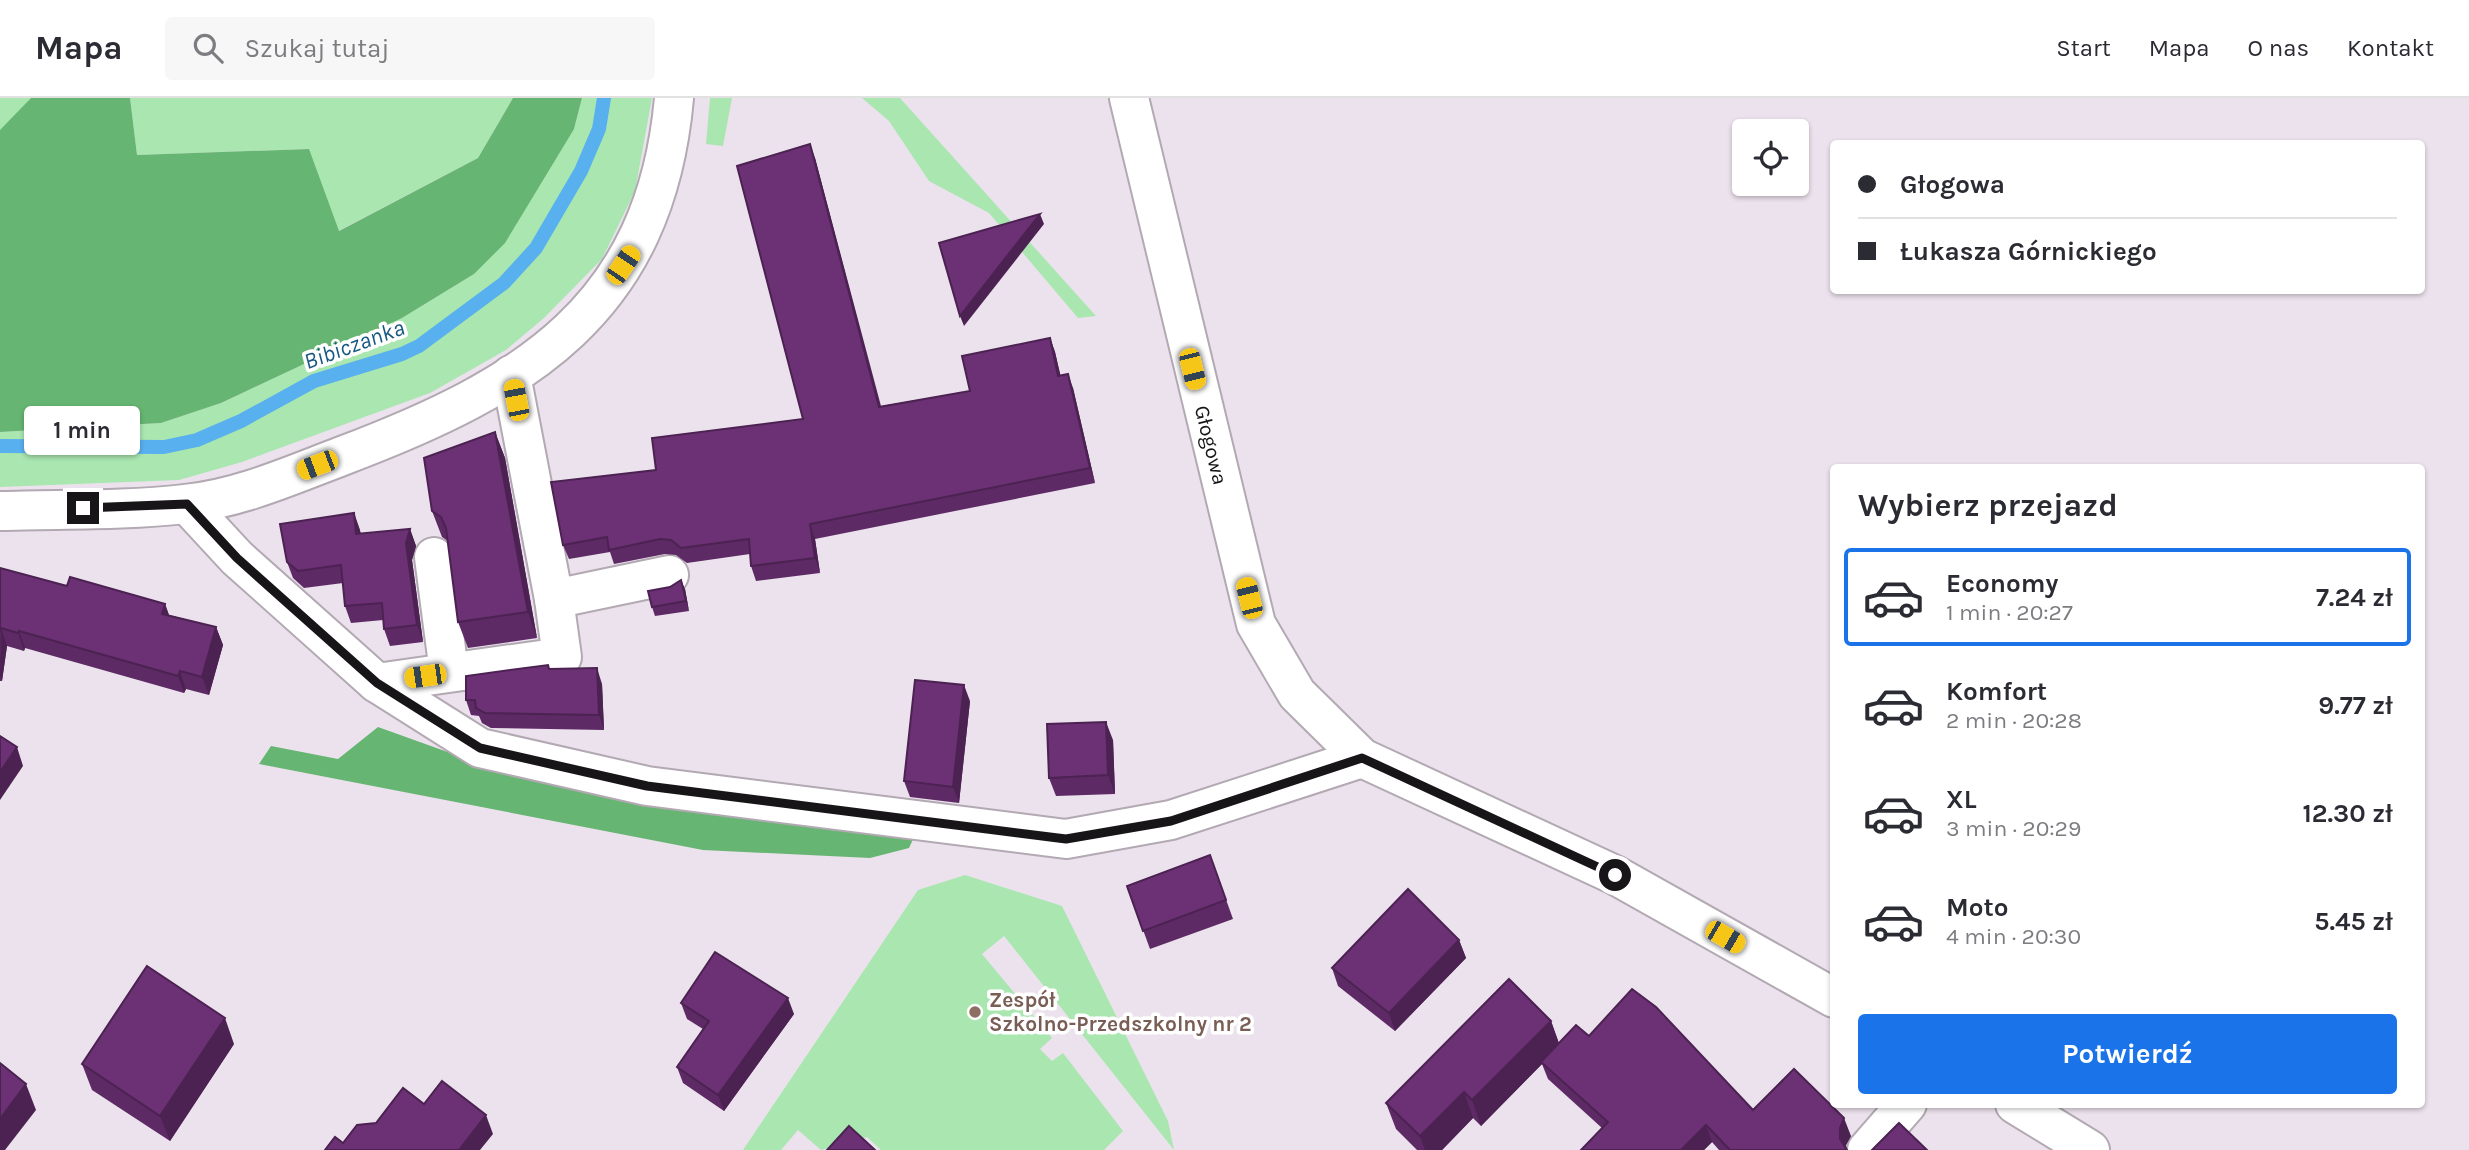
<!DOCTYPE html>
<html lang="pl">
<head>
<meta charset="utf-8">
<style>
  body { margin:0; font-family:Karla,sans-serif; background:#f7f7f7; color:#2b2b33; height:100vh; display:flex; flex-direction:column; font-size:26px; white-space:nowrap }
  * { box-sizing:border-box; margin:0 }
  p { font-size:23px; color:#7c7c81 }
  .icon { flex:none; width:38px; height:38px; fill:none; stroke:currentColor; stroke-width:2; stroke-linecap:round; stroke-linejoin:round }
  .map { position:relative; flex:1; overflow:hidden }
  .side { position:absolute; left:1830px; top:366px; width:595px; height:644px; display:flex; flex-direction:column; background:#fff; border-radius:7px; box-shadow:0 2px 5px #0004 }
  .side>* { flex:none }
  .guide { position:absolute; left:1830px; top:42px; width:595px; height:154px; border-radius:7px; box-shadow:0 2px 5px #0004; display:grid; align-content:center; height:154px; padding:0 28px; background:#fff }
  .buttons { position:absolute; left:1732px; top:21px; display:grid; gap:14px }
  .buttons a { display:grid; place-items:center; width:77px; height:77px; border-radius:7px; background:#fff; box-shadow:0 2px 5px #0004; font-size:35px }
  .end { position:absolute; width:32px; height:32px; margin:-16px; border:9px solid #181518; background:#fff; box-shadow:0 0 0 4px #fff }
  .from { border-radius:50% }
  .bubble { position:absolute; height:49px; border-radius:7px; background:#fff; box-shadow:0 2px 5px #0004; font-size:23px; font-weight:700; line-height:49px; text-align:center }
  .car { position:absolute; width:21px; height:42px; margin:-21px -10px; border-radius:9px; box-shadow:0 0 5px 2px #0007; background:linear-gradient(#f5c518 24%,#345 0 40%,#f5c518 0 76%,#345 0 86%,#f5c518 0) }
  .guide b { display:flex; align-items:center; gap:24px; height:66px; font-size:26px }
  .guide b+b { border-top:2px solid #e1e1e2 }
  .guide i { width:18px; height:18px; background:#2b2b33 }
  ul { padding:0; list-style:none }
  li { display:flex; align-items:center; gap:21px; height:98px; margin:0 14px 10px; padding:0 14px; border:4px solid transparent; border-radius:7px }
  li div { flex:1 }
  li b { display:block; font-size:26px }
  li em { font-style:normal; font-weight:700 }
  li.on { border-color:#1a73e8 }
  li>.icon { width:63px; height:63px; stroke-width:1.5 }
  h2 { padding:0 28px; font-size:32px; line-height:84px }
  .cta { display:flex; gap:14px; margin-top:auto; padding:14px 28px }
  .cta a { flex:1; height:80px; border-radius:7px; background:#1a73e8; color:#fff; font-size:28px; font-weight:700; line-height:80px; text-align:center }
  header { display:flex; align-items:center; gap:42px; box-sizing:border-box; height:98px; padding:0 35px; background:#fff; border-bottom:2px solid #e1e1e2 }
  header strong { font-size:33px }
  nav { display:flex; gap:38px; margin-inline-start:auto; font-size:24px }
  .search { width:490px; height:63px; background:#f7f7f7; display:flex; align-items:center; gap:18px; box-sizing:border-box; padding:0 24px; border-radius:7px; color:#7c7c81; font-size:26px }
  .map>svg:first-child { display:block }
</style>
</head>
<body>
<header>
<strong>Mapa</strong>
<div class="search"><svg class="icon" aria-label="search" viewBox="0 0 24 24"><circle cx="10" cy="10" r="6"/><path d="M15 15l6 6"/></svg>Szukaj tutaj</div>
<nav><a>Start</a><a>Mapa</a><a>O nas</a><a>Kontakt</a></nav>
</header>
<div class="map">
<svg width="2469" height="1052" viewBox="0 0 2469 1052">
  <rect width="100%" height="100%" fill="#ece2ed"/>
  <g fill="#a9e6b0">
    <path d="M0 0H31L3 32H0Z"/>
    <path d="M130 0H513L478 60 338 133 308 51 137 57Z"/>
    <path d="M582 0H652L635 93 602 161 544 220 506 252 430 295 242 364 179 382 0 389V334L161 325 221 305 402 220 474 176 574 31Z"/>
    <path d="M710 0H732L723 48 706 46Z"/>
    <path d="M862 0H900L1096 218 1078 220 989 115 929 83 889 23Z"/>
    <path d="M965 777 1062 808 1168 1023 1174 1052 1004 838 982 856 1052 940 1040 951 1052 963 1063 955 1123 1033 1104 1052H881L867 1039 821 1052 798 1032 781 1052H743L918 792Z"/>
  </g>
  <g fill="#66b572">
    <path d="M31 0H130L137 57 309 51 339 133 478 60 513 0H582L574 31 505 145 474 176 402 220 221 305 161 325 0 334V32Z"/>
    <path d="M378 629 456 657 685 712 915 737 909 750 870 760 703 752 259 666 271 648 338 661Z"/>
  </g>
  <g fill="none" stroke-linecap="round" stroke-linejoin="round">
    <path stroke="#58b0ef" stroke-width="14" d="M0 348 164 349 197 342 241 323 314 283 402 256 419 248 504 185 536 150 581 73 599 31 604 0"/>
    <defs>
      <g id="minor">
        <path d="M1129 0 1256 526 1297 596 1362 660 1615 777 1834 900"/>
        <path d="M511 277 554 501 669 477"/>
        <path d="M187 406 237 460 377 585 480 650 647 688 1066 741 1171 722 1362 660"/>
        <path d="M0 413C61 411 124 413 185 406 238 401 292 377 342 358 525 289 655 212 674 0"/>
        <path d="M434 459 449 574"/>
        <path d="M377 585 562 559 554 501"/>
        <path d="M2015 1006 2090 1052"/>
        <path d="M1867 1052 1907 1006"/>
      </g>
    </defs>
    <use href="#minor" stroke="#b2a9b3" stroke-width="42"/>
    <use href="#minor" stroke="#fff" stroke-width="38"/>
  </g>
  <g fill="#5d2a65">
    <path d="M815 60 881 308 970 293 1050 240 1055 254 1060 277 1073 290 1095 385 815 441 820 475 756 483 751 468 750 456 687 465 676 457 665 456 614 466 610 454 569 461 563 447 656 372 803 321Z"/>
    <path d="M495 334 505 360 537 540 468 550 458 524 448 443 442 439 432 413Z"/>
    <path d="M354 415 361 436 410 431 416 448 412 462 423 544 390 548 384 531 383 522 351 525 345 508 343 485 304 490 293 480 287 464Z"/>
    <path d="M0 470 67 488 165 506 169 517 216 529 223 547 209 597 186 591 184 595 25 550 24 553 7 548 2 583H0Z"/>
    <path d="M670 489 685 491 689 513 655 518 652 509Z"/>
    <path d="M548 567 549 571 602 586 604 632 491 630 482 625 479 618 471 617 466 602Z"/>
    <path d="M970 603 959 705 910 699 904 683Z"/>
    <path d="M1113 642 1115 696 1056 698 1049 680Z"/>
    <path d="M1210 757 1233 821 1150 851 1127 788Z"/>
    <path d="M1459 842 1466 860 1395 933 1338 888 1332 870Z"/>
    <path d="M681 905 794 916 724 1013 683 985 677 969 703 931 687 921Z"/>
    <path d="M1551 923 1559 945 1589 938 1753 1012 1851 1038 1846 1047 1847 1052H1719L1712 1044 1704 1052H1581L1602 1030 1548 981 1542 966 1481 1028 1473 1020 1442 1052H1417L1396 1031 1386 1005Z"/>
    <path d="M234 946 170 1043 92 992 82 966Z"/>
  </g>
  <g fill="#4c2252">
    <path d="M810 46 815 60 884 323 879 309Z"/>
    <path d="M1040 116 1044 126 964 228 960 218Z"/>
    <path d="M1050 240 1055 254 1064 292 1058 278Z"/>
    <path d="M1068 276 1073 290 1095 385 1090 370Z"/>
    <path d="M495 334 505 360 537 540 528 514Z"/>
    <path d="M354 415 360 432 363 453 356 436Z"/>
    <path d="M810 426 815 441 820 475 815 460Z"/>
    <path d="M410 431 416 448 412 462 423 544 417 527 406 445Z"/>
    <path d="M681 482 685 491 689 513 686 503Z"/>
    <path d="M165 506 171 523 162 516Z"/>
    <path d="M216 529 223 547 209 597 202 579Z"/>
    <path d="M1 530 7 548 2 583 0 578Z"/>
    <path d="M19 533 25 550 24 553 18 535Z"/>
    <path d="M597 570 602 586 604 632 599 617Z"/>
    <path d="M180 573 186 591 184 595 178 578Z"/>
    <path d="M964 587 970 603 959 705 953 689Z"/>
    <path d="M1106 624 1113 642 1115 696 1108 677Z"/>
    <path d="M17 649 23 668 0 702V674Z"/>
    <path d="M1459 842 1466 860 1395 933 1389 915Z"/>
    <path d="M788 900 794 916 724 1013 718 997Z"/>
    <path d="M225 920 234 946 170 1043 160 1018Z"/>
    <path d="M1551 923 1560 949 1541 964 1542 966 1481 1028 1472 1002Z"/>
    <path d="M26 986 36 1012 5 1052H0V1021Z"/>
    <path d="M1464 994 1473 1020 1442 1052H1425L1420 1038Z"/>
    <path d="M486 1017 493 1036 480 1052H459Z"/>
    <path d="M1844 1020 1851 1038 1846 1047V1052L1840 1041V1030Z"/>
    <path d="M1706 1027 1712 1044 1704 1052H1681Z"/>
  </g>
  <g fill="#6c3175" stroke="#4c2252" stroke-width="2">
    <path d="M810 46 879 309 970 293 962 258 1050 240 1058 278 1068 276 1090 370 810 426 815 460 751 468 749 441 681 450 671 442 660 441 609 452 607 439 563 447 551 384 656 372 652 340 803 321 737 68Z"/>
    <path d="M1040 116 960 218 939 145Z"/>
    <path d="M495 334 528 514 458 524 446 430 441 419 432 413 424 360Z"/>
    <path d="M354 415 356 436 410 431 406 445 417 527 384 531 382 505 345 508 341 467 298 473 287 464 280 426Z"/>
    <path d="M0 470 67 488 70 479 165 506 162 516 216 529 202 579 180 573 178 578 19 533 18 535 1 530 0 534Z"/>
    <path d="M681 482 686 503 652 509 648 493 670 489Z"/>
    <path d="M548 567 549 571 597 570 599 617 485 615 476 610 475 602H466V578Z"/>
    <path d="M915 582 964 587 953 689 904 683Z"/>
    <path d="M1106 624 1108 677 1049 680 1047 626Z"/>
    <path d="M0 638 17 649 0 674Z"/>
    <path d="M1210 757 1226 802 1143 833 1127 788Z"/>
    <path d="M1408 791 1459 842 1389 915 1332 870Z"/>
    <path d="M715 854 788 900 718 997 677 969 709 923 681 905Z"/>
    <path d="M147 868 225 920 160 1018 82 966Z"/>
    <path d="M1509 881 1551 923 1472 1002 1464 994 1420 1038 1386 1005Z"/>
    <path d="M1632 891 1656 909 1753 1012 1794 971 1844 1020 1840 1030V1041L1847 1052H1730L1706 1027 1681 1052H1581L1608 1024 1541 964 1576 927 1589 938Z"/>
    <path d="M0 965 26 986 0 1021Z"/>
    <path d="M442 983 486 1017 459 1052H325L335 1039 343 1045 357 1027 376 1025 403 990 424 1006Z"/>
    <path d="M1899 1025 1927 1052H1872Z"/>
    <path d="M849 1028 875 1052H827Z"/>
  </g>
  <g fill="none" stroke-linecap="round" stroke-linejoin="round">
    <path stroke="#181518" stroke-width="9" d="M83 410 187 406 237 460 377 585 480 650 647 688 1066 741 1171 723 1362 660 1615 777"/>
  </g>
  <circle fill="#8d6e63" stroke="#fff" stroke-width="2.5" cx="975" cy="914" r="7"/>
  <g text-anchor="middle" stroke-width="7" stroke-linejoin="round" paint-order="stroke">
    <g font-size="21" fill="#181518" stroke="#fff">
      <text transform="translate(1211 347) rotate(76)" y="7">Głogowa</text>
    </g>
    <g font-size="21" font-weight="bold" fill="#785e54" stroke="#fff" text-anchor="start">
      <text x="989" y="909">Zespół<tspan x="989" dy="24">Szkolno-Przedszkolny nr 2</tspan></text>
    </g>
    <g font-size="23" font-style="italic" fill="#175882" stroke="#fff">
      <text transform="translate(354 246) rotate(-20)" y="8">Bibiczanka</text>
    </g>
  </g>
</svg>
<div class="buttons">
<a><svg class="icon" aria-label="locate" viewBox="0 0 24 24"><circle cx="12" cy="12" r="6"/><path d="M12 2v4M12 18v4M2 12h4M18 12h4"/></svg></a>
</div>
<i class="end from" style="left:1615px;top:777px"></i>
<i class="end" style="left:83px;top:410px"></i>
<div class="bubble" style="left:24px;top:308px;width:116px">1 min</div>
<i class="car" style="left:623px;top:167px;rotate:34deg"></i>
<i class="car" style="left:1192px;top:271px;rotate:166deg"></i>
<i class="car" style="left:516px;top:302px;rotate:349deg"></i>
<i class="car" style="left:317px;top:367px;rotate:249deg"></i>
<i class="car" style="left:1249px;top:500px;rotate:346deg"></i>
<i class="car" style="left:425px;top:578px;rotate:262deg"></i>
<i class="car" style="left:1725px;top:839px;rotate:120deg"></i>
<div class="guide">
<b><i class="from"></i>Głogowa</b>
<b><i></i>Łukasza Górnickiego</b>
</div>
<section class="side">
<h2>Wybierz przejazd</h2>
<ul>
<li class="on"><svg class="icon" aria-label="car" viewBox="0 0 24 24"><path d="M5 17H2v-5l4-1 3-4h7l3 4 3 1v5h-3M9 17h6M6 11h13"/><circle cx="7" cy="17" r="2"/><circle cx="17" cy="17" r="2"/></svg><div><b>Economy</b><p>1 min · 20:27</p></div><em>7.24 zł</em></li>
<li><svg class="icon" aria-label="car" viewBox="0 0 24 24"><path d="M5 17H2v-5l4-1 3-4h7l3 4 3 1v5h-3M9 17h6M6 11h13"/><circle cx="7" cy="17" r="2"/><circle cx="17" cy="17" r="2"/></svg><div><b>Komfort</b><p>2 min · 20:28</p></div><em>9.77 zł</em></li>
<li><svg class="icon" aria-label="car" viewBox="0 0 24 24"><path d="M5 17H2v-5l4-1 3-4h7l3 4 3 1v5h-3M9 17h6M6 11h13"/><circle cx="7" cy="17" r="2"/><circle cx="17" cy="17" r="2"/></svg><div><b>XL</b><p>3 min · 20:29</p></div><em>12.30 zł</em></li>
<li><svg class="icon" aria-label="car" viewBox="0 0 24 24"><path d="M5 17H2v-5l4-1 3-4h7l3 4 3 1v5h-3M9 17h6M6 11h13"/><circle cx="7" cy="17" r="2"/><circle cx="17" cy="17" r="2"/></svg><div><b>Moto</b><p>4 min · 20:30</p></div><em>5.45 zł</em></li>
</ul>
<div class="cta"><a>Potwierdź</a></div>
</section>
</div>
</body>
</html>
